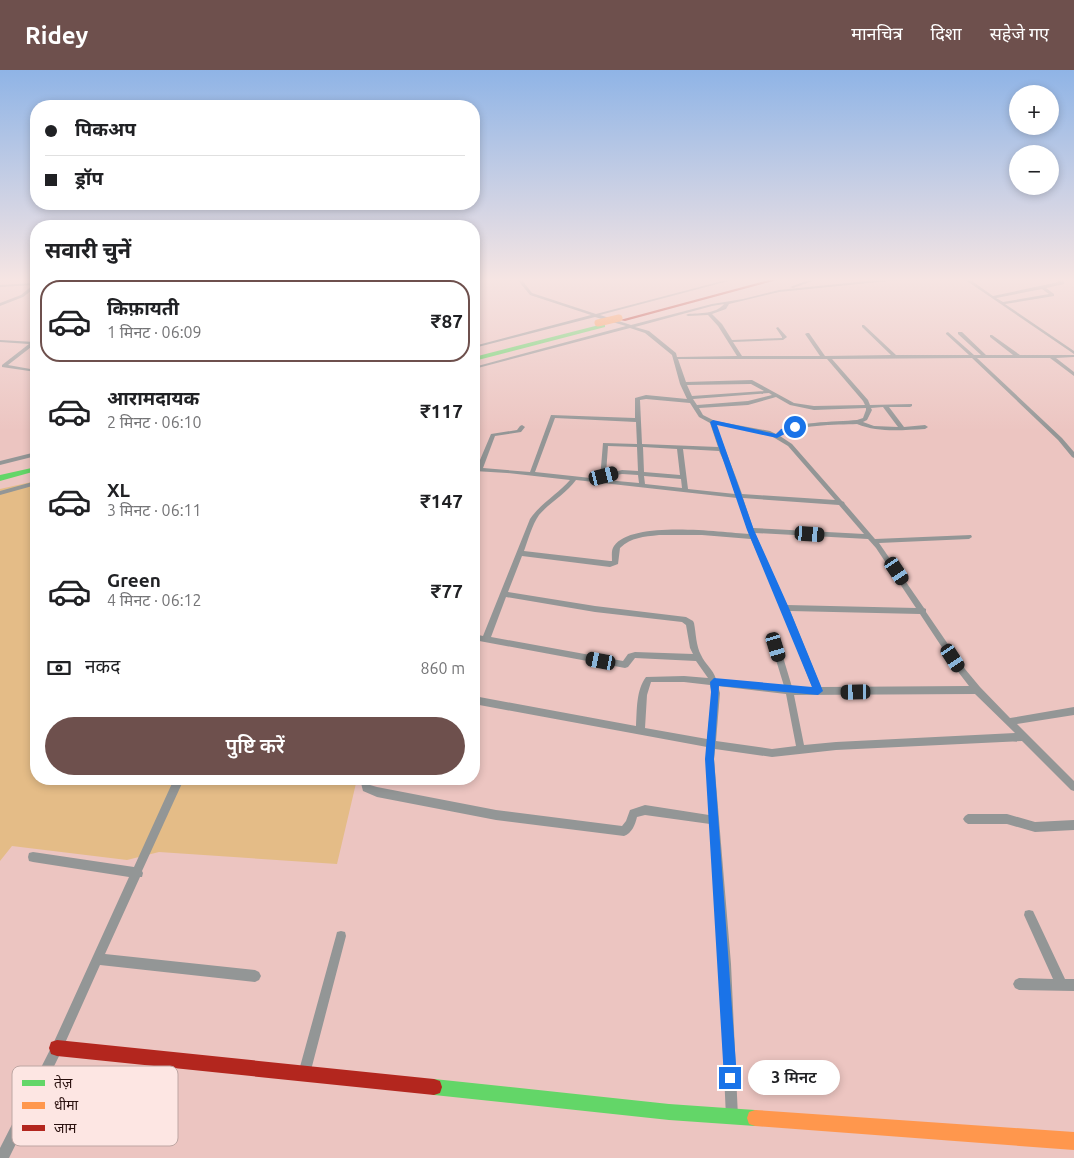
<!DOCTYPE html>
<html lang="hi">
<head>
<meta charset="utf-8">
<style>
  body { margin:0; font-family:Ubuntu,"Noto Sans Devanagari",sans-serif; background:#f2f2f2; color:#202124; height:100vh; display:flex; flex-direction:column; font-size:19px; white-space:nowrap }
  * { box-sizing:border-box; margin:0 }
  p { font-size:16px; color:#757577 }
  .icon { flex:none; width:28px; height:28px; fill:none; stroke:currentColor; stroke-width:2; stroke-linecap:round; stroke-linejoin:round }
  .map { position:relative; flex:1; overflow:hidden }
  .side { position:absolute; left:30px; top:150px; width:450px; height:565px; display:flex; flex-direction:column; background:#fff; border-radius:20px; box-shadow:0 2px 8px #0003 }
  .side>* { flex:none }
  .banner { position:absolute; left:30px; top:30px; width:450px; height:110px; border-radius:20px; box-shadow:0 2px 8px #0003; display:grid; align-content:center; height:110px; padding:0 15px; background:#fff }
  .buttons { position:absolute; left:1009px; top:15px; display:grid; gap:10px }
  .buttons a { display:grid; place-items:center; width:50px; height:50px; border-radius:50%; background:#fff; box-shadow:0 2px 8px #0003; font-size:25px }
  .end { position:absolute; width:22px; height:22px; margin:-11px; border:6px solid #1a73e8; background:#fff; box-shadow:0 0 0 2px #fff }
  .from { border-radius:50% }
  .bubble { position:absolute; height:35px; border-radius:18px; background:#fff; box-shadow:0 2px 8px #0003; font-size:16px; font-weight:600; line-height:35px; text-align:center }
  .car { position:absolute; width:15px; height:30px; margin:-15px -8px; border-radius:6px; box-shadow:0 0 4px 1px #0007; background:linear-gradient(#222 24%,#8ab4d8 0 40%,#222 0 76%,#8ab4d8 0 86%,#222 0) }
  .banner b { display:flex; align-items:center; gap:18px; height:48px; font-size:19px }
  .banner b+b { border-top:1px solid #e0e0e0 }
  .banner i { width:12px; height:12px; background:#202124 }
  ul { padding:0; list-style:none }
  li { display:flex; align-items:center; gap:15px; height:82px; margin:0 10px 8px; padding:0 5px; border:2px solid transparent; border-radius:20px }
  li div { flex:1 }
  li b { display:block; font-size:19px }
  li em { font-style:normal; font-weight:600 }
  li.on { border-color:#6e504d }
  li>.icon { width:45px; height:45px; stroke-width:1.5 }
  h2 { padding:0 15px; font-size:22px; line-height:60px }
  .pay { display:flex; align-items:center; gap:12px; height:55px; padding:0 15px; font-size:19px }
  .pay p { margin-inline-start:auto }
  .button { display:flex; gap:10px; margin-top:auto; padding:10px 15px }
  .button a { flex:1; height:58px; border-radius:30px; background:#6e504d; color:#fff; font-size:20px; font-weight:600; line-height:58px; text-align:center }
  header { display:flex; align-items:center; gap:30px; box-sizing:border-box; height:70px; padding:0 25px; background:#6e504d; color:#fff }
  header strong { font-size:24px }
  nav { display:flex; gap:28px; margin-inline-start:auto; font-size:18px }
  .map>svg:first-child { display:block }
</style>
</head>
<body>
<header>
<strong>Ridey</strong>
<nav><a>मानचित्र</a><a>दिशा</a><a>सहेजे गए</a></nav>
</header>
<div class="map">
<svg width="1074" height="1088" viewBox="0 0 1074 1088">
  <rect width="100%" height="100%" fill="#ecc5c1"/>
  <path fill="#e4bc87" d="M36 411V709H357L337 794 159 782 127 790 12 776 0 791V419Z"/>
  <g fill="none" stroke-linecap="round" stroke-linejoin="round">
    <g fill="#939696" fill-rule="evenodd">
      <path d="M517 209H521L532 223 596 244 730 209H736L600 245 631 255 712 234 743 229 779 220 887 209H900L898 210 779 222 729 234 726 239 712 244 722 254 732 270 782 268V267L776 258 778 257 787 267 783 270 733 272 742 286H820L805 264 807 263H809L825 286 891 285 862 257V255H864L896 285H969L946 264V263L948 262 974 285H981L958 264V262H962L986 285H1013L990 267V265H992L1020 285H1074V287L1056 288 1074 302V306L1050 288H977L1062 368 1074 382V388L1072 387 1058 370 972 288 832 289 868 330 870 335 912 334V336L910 337H889L904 357 925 355 928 357 925 359C902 360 879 363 857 354 837 355 795 354 780 366L792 374 842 431 844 432 845 434 875 469 971 465 972 467 969 469 879 473 924 538 926 539V542L965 599 980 617 1010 648 1074 637V645L1017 654 1074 711V721L1071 720 1022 671 836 680 772 687 715 679 714 689 731 894 738 1047 736 1051 732 1053 728 1051 726 1047 719 894 710 754 645 745 637 747C635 755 632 763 624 766L496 750 377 727 363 721 360 709H368L370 715 377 717 496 740 622 756 626 751 630 740 645 735 709 745 706 689 707 677 474 634V626L636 656C637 640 636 620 646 607L684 606 708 608 696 591 635 588 628 597 625 598 474 570V564L483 566 530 449C541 433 558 424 570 410L507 403 474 401V397H477L491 364 517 360 520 356 522 355 525 357 521 362 495 366 483 398 530 402 551 345 635 348V328L646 325 687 329 680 314 672 285 645 263 630 258 474 299V297L626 256 595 247 474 278V276L591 245 530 225ZM724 234C716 244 700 243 688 244L686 245 688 246 708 245 718 256 737 286 677 287 676 283 649 261 635 257 712 236ZM678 289H827L863 331 865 335 814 336 794 333 752 310 686 312ZM751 314 764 321 692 326 687 315ZM769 323 772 325 748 331 697 335 693 329ZM776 327 790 335 814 340 866 338V340L863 348 857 350C836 352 791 351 776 364L770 361 715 351 703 345 699 338 748 335ZM646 329 690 333 699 347 710 353 718 377 642 374 640 330ZM883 337 898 357 874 356 863 352 867 350 872 340 871 338ZM555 348 636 352 637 374 603 373 600 409 535 402ZM716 354 768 364 788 376 835 430 742 424C734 401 724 378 716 354ZM608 376 637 377 638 401 622 400 606 404ZM643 377 677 379 680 405 644 402ZM683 379 719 381 726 396 735 424 688 419ZM622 404 638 405 639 413 606 410V407ZM644 406 681 409 682 418 645 414ZM576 410 737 428 749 464C720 462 632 450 614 476 611 480 612 486 612 491H610L524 481C528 470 532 455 539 445 550 432 566 424 576 410ZM743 428 839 435 864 464 753 458ZM755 463 868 469 876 478 916 538 787 535ZM659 465H702L751 469 781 538 812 617H792L780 577 779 575H773L772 577 784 616 716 609C713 599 705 594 701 585 696 576 696 563 694 553L693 551 686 547 595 536 508 522 522 486 610 497 618 494 620 478C632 467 643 467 659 465ZM506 527 595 542 682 552 686 555 690 578 693 584 635 582 628 584 623 591 491 567ZM790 541 920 544 959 603 969 616 821 617ZM651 612H684L710 615 712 623 707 669 645 658 647 625ZM718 616 786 624 796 676 772 679 716 671 720 623ZM975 624 1015 663 836 672 804 675 794 625Z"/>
      <path d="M812 209H818L793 218 790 217Z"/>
      <path d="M964 209H969L993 226 1059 212 1055 209H1060L1064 212V214L1046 218 1054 224V226L1005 234 1074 281V284ZM1042 219 1049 224 1003 232 996 228Z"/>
      <path d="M36 213V217L23 227 0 236V233L21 225 33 215 0 217V215Z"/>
      <path d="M0 270 35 272V274L8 295 36 300V302L2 297V295L29 274 0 272Z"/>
      <path d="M36 382V386L0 395V391Z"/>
      <path d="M36 411V415L0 425V421Z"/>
      <path d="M174 709H184L142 801 143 803 142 807H140L105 884 255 900 259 902 261 906 259 910 255 912 100 895 61 982 9 1088H0V1078L53 974 129 807 33 792 29 791 28 787 29 783 33 782 134 797Z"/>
      <path d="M968 744H1007L1035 752 1074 750V760L1035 762 1007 754H968L965 752 963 749 965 746Z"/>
      <path d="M1029 840 1033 841 1065 909H1074V921L1019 920 1015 918 1013 914 1015 910 1019 908 1053 909 1024 845 1025 841Z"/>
      <path d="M341 861 345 862 346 866 310 1004 308 1008 304 1010 300 1008 298 1004 336 866 337 862Z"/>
    </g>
    <g fill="#63d668" fill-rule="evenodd">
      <path d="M603 254 605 255V257L474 291V287Z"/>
      <path d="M36 397V401L0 411V405Z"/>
      <path d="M434 1009 669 1034 755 1040 761 1042 763 1048 761 1054 755 1056 669 1050 434 1025 428 1023 426 1017 428 1011Z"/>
    </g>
    <path fill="#ff974d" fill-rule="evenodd" d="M755 1040 1074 1062V1080L755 1056 749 1054 747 1048 749 1042Z"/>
    <g fill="#b3261e" fill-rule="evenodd">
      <path d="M772 209H781L625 251 620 250Z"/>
      <path d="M57 970 434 1009 440 1011 442 1017 440 1023 434 1025 57 986 51 984 49 978 51 972Z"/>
    </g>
    <path stroke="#ff974d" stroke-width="7" d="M598 253 619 248"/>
  </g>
  <linearGradient id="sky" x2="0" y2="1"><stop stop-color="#8fb4e6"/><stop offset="0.58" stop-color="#f6e5e3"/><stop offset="1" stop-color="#f6e5e3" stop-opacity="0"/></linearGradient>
  <rect width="1074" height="361" fill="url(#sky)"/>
  <path fill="#1a73e8" d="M713 350 776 364 781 359 795 356 798 357 777 368 717 355 754 460 789 538 823 621 818 625 719 616 714 689 737 1008 735 1013 730 1015 726 1013 724 1008 705 689 711 622 710 612 714 608 812 617 747 460 710 352Z"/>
  <rect x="12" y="996" width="166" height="80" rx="8" fill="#fde6e3" stroke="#bea6a3" stroke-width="1"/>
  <rect x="22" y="1010" width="23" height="6" fill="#63d668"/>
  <rect x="22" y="1032" width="23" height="7" fill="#ff974d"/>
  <rect x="22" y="1055" width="23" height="6" fill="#b3261e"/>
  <g font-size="14" fill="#2a110f">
    <text x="54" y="1018">तेज़</text>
    <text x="54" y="1040">धीमा</text>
    <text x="54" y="1063">जाम</text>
  </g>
</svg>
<div class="buttons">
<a>+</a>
<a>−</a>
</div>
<i class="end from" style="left:795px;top:357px"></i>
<i class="end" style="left:730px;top:1008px"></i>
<div class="bubble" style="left:748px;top:990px;width:92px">3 मिनट</div>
<i class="car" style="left:604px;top:406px;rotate:76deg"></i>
<i class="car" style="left:810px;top:464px;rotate:94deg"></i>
<i class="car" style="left:897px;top:501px;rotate:146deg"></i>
<i class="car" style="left:776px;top:577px;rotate:163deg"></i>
<i class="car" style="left:953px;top:588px;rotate:147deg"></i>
<i class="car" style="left:601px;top:591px;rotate:281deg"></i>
<i class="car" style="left:856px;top:622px;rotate:269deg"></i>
<div class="banner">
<b><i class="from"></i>पिकअप</b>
<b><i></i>ड्रॉप</b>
</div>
<section class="side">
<h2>सवारी चुनें</h2>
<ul>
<li class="on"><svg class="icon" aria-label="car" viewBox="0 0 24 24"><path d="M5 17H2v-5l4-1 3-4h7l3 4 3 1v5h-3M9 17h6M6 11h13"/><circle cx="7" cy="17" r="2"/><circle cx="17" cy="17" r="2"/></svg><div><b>किफ़ायती</b><p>1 मिनट · 06:09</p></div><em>₹87</em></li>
<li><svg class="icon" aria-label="car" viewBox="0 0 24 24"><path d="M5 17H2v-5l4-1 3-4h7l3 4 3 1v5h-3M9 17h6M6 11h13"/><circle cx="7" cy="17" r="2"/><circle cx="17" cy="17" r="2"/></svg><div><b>आरामदायक</b><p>2 मिनट · 06:10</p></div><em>₹117</em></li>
<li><svg class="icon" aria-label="car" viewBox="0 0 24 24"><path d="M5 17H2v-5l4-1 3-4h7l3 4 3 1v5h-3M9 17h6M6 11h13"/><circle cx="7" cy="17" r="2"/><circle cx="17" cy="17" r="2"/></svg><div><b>XL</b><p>3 मिनट · 06:11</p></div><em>₹147</em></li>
<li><svg class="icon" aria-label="car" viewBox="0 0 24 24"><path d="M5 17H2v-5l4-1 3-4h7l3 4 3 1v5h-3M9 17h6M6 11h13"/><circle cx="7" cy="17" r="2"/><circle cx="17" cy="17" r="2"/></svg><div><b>Green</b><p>4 मिनट · 06:12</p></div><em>₹77</em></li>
</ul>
<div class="pay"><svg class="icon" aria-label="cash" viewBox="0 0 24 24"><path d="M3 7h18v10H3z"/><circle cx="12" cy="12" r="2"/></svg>नकद<p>860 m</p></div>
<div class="button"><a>पुष्टि करें</a></div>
</section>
</div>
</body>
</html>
